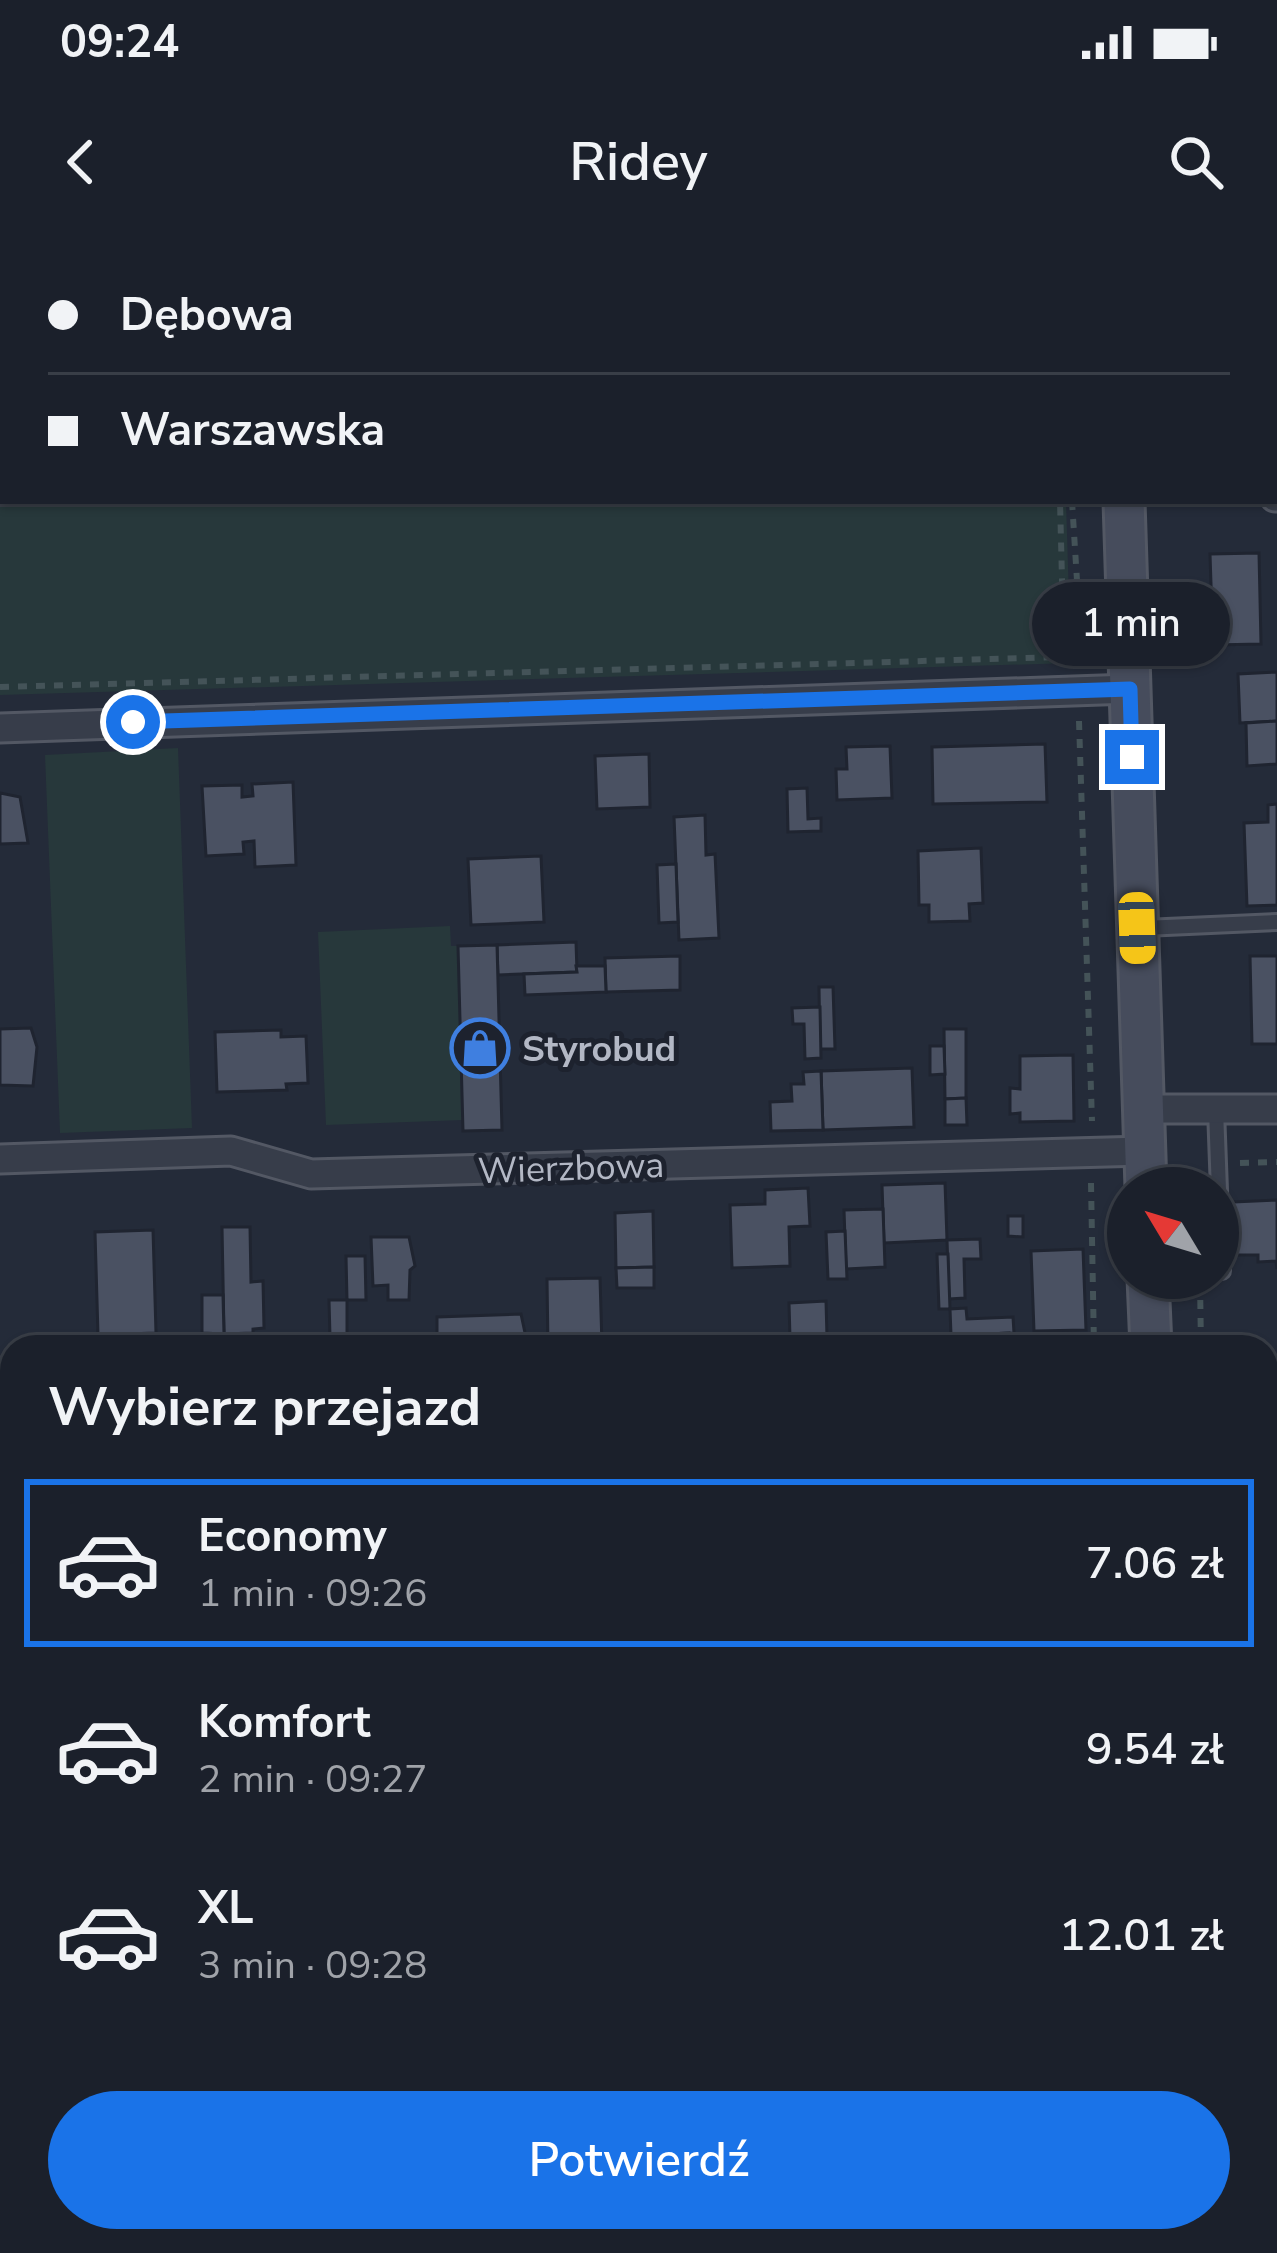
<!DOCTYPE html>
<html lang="pl">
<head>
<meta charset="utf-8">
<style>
  body { margin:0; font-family:"Nunito Sans",sans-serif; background:#282d37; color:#f1f3f6; height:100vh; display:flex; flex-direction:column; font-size:45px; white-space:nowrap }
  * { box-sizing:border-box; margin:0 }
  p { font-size:39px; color:#a0a3a9 }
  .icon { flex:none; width:66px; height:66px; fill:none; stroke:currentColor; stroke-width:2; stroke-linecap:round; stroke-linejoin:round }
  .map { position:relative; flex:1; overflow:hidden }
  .details { position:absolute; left:0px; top:1095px; width:1278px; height:918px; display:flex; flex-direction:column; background:#1b202b; border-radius:36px 36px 0 0; box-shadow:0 3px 9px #0004,0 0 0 3px #393e47 }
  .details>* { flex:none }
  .guide { position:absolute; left:0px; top:0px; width:1278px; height:264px; box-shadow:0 3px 9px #0004,0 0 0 3px #393e47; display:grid; align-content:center; height:264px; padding:0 48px; background:#1b202b }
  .needle { width:78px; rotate:308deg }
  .controls { position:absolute; left:1107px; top:927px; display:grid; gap:24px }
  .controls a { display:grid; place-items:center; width:132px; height:132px; border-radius:50%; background:#1b202b; box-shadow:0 3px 9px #0004,0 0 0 3px #393e47; font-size:60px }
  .end { position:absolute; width:54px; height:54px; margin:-27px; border:15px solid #1a73e8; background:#fff; box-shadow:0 0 0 6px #fff }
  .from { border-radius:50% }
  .bubble { position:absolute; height:84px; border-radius:42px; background:#1b202b; box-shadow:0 3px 9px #0004,0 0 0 3px #393e47; font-size:39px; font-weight:600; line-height:84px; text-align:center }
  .car { position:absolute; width:36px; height:72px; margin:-36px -18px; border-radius:15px; box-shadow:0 0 9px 3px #0007; background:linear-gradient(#f5c518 24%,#345 0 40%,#f5c518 0 76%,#345 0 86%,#f5c518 0) }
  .guide b { display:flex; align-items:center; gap:42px; height:114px; font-size:45px }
  .guide b+b { border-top:3px solid #393e47 }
  .guide i { width:30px; height:30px; background:#f1f3f6 }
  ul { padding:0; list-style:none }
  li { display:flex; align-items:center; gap:36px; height:168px; margin:0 24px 18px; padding:0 24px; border:6px solid transparent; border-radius:0px }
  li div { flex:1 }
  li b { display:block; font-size:45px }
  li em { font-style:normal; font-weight:600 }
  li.on { border-color:#1a73e8 }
  li>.icon { width:108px; height:108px; stroke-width:1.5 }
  h2 { padding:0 48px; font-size:54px; line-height:144px }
  .primary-button { display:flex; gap:24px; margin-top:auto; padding:24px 48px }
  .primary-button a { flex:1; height:138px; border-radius:72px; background:#1a73e8; color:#fff; font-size:48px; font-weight:600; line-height:138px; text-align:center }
  .status { display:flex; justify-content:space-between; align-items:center; height:84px; padding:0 60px; background:#1b202b; direction:ltr }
  .status svg { height:33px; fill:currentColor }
  header { display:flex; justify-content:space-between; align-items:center; height:156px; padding:0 48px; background:#1b202b; font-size:54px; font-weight:600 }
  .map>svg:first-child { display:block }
</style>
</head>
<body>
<div class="status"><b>09:24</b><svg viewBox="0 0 49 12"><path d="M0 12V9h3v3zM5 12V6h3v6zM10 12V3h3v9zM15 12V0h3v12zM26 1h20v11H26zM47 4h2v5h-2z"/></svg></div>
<header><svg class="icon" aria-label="back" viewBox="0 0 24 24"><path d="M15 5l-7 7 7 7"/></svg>Ridey<svg class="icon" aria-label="search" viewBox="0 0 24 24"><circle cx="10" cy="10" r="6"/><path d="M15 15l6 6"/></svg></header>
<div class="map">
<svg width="1277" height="2013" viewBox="0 0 1277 2013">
  <rect width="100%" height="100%" fill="#242b39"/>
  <g fill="#27383b">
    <path d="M0 0H1058L3 3V261H1066L1071 423 0 455Z"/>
    <path d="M178 508 192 888 60 893 45 515Z"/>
    <path d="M450 686 451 706H458L463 880 326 885 318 692Z"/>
  </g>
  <g fill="#4a5162" stroke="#1f2430" stroke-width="3">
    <path d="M899 0H971L972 3H899Z"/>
    <path d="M1259 313 1261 404 1213 405 1210 314Z"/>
    <path d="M1277 432V481L1240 483 1238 434Z"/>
    <path d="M1277 481V524L1247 526 1246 483Z"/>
    <path d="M1045 504 1047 562 933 564 932 507Z"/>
    <path d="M890 506 892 558 837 560 836 529H847L846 507Z"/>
    <path d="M649 514 650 567 597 569 595 516Z"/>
    <path d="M293 542 296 625 255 627 254 601 243 602 244 614 206 616 202 546 242 545V557L253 556 252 544Z"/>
    <path d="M807 548 808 579 821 578V591L788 592 787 549Z"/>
    <path d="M0 553 20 557 28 603 0 604Z"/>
    <path d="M1277 564V665L1247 666 1244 583 1268 582V565Z"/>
    <path d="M705 575 706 615 715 614 719 698 679 700 674 577Z"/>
    <path d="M981 608 983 663 969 664 970 681 929 682V665H919L918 611Z"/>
    <path d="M541 616 544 682 471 685 468 619Z"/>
    <path d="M676 624 678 682 659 683 657 625Z"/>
    <path d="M576 702 577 732 498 735 497 705Z"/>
    <path d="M497 705 502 890 463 891 458 706Z"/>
    <path d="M680 716V750L606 752 605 718Z"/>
    <path d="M1250 716H1277V804H1252Z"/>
    <path d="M576 726H605L606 752 525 755 524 734 577 732Z"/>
    <path d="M819 747H833L835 809H820Z"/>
    <path d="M820 767 821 818 805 819 804 784H793L792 768Z"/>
    <path d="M31 788 37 807 33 846 0 845V789Z"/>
    <path d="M944 789H966V858L945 859Z"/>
    <path d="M281 790V797L306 796 308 843 286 844 287 850 217 852 215 792Z"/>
    <path d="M930 806H944L945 834 930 835Z"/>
    <path d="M1073 815 1074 881 1020 882V873L1010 874V848L1020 849V816Z"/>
    <path d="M912 828 914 887 823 890 821 831Z"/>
    <path d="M821 831 823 890 771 891 770 862 792 861 791 844H804L803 832Z"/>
    <path d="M966 858 967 885H945V859Z"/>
    <path d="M945 943 947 1000 884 1003 882 945Z"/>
    <path d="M808 948 810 986 789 987 790 1026 732 1028 730 965 765 964V950Z"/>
    <path d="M1277 960V1029L1276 1021 1258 1022V1015H1234L1233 962Z"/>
    <path d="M883 969 885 1027 846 1029 844 970Z"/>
    <path d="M653 971 654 1027 616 1028 615 973Z"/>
    <path d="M1008 976H1023V997L1008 996Z"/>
    <path d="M222 987H250L251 1042 263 1041 264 1088 253 1089V1093L224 1094Z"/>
    <path d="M153 990 156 1093 98 1095 95 992Z"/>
    <path d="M845 991 847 1039H828L826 992Z"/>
    <path d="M371 997H409L415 1026 410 1030 409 1060H388V1045L373 1046Z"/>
    <path d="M980 999 981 1019H964L965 1058 949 1059 947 1000Z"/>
    <path d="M1083 1009 1086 1090 1034 1091 1031 1011Z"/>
    <path d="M937 1014H948L950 1069H939Z"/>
    <path d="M346 1016H365L366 1060H347Z"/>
    <path d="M654 1027V1048H617L616 1028Z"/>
    <path d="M600 1038 602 1106 548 1107 547 1039Z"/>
    <path d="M202 1055H223L224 1094 202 1093Z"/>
    <path d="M329 1060H347V1097H330Z"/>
    <path d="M826 1061 827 1097 790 1098 789 1063Z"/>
    <path d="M966 1068 967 1079 1013 1077 1014 1093 951 1095 950 1069Z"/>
    <path d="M521 1074 528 1107H437V1077Z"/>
    <path d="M1009 1093 1010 1107H920V1097Z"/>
    <path d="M832 1096H849L856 1107H833Z"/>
    <path d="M175 1100V1107H148L147 1101Z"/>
    <path d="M12 1226V1313H0V1232H12Z"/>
    <path d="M12 1333V1353L0 1354V1334Z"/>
    <rect x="1266" y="1373" width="11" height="69"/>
    <path d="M12 1411V1460H0V1412Z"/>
    <path d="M12 1605V1730H0V1606Z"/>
  </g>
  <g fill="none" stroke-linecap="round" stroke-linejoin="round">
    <defs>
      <g id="service">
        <path d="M1144 688 1277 682"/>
        <path d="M1216 870 1222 1031"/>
      </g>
      <g id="minor">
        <path d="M1275 257H1277"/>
        <path d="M0 488 1130 449"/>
        <path d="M1143 869H1277"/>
        <path d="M0 919 231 911 311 934 1144 911"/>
        <path d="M0 1557 12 1556"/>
        <path d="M374 2001V2013"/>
      </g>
      <g id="secondary">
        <path d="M1116 0V3"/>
        <path d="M1124 261 1146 948"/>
        <path d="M1148 1038 1151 1107"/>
        <path d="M1178 2001 1179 2013"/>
      </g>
    </defs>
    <use href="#service" stroke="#535864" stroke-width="20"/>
    <use href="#minor" stroke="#535864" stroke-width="33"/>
    <use href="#secondary" stroke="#535864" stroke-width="45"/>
    <g stroke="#445358" stroke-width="6" stroke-dasharray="9 9" stroke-linecap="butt">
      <path d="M890 0V3"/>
      <path d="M0 144H3"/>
      <path d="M1072 261 1082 420"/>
      <path d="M0 447 1064 417 1060 261"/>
      <path d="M1079 481 1092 881"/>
      <path d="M1240 923 1277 922"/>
      <path d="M1091 943 1094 1107"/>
      <path d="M1200 1042 1201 1107"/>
      <path d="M1122 2001V2013"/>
      <path d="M1229 2001V2013"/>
    </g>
    <use href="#service" stroke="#373d4a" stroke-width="14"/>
    <use href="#minor" stroke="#373d4a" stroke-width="27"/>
    <use href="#secondary" stroke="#464c5c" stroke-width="39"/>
  </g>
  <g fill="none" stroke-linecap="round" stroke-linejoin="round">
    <path stroke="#1a73e8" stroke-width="15" d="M133 482 1130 449 1132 517"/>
  </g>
  <defs>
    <symbol id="shop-ring" viewBox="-11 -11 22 22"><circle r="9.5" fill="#1d222e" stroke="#3f7fe0" stroke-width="1.5"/><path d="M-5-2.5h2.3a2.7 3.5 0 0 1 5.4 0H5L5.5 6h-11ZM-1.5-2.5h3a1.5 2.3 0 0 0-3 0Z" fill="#3f7fe0"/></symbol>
  </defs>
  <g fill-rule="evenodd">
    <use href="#shop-ring" x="447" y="775" width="66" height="66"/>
  </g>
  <g text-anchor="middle" stroke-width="10" stroke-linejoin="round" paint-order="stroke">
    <g font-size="36" font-weight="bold" fill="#b3b8c5" stroke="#1d222e" text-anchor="start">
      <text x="522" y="821">Styrobud</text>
    </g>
    <g font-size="36" fill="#b3b8c5" stroke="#1d222e">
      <text transform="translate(571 927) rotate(-2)" y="13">Wierzbowa</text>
    </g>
  </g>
</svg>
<div class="controls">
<a><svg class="needle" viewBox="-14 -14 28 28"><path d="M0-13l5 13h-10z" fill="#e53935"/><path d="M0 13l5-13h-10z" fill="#a0a3a9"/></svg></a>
</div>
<i class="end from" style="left:133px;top:482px"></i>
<i class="end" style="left:1132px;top:517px"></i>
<div class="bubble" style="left:1032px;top:342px;width:198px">1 min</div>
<i class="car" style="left:1137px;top:688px;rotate:178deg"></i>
<div class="guide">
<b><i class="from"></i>Dębowa</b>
<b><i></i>Warszawska</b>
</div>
<section class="details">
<h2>Wybierz przejazd</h2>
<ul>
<li class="on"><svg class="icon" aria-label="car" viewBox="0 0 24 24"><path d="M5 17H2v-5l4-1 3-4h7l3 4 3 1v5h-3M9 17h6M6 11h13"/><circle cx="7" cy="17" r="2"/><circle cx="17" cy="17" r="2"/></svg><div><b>Economy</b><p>1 min · 09:26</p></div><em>7.06 zł</em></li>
<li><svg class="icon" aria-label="car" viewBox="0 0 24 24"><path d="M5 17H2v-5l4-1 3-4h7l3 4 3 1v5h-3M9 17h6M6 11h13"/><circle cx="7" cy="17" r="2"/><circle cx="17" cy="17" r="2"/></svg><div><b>Komfort</b><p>2 min · 09:27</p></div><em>9.54 zł</em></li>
<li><svg class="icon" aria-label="car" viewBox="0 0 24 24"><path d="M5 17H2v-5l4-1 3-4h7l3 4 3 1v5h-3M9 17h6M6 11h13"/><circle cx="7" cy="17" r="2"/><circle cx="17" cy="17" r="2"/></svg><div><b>XL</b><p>3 min · 09:28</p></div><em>12.01 zł</em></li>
</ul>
<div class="primary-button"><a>Potwierdź</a></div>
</section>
</div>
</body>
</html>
